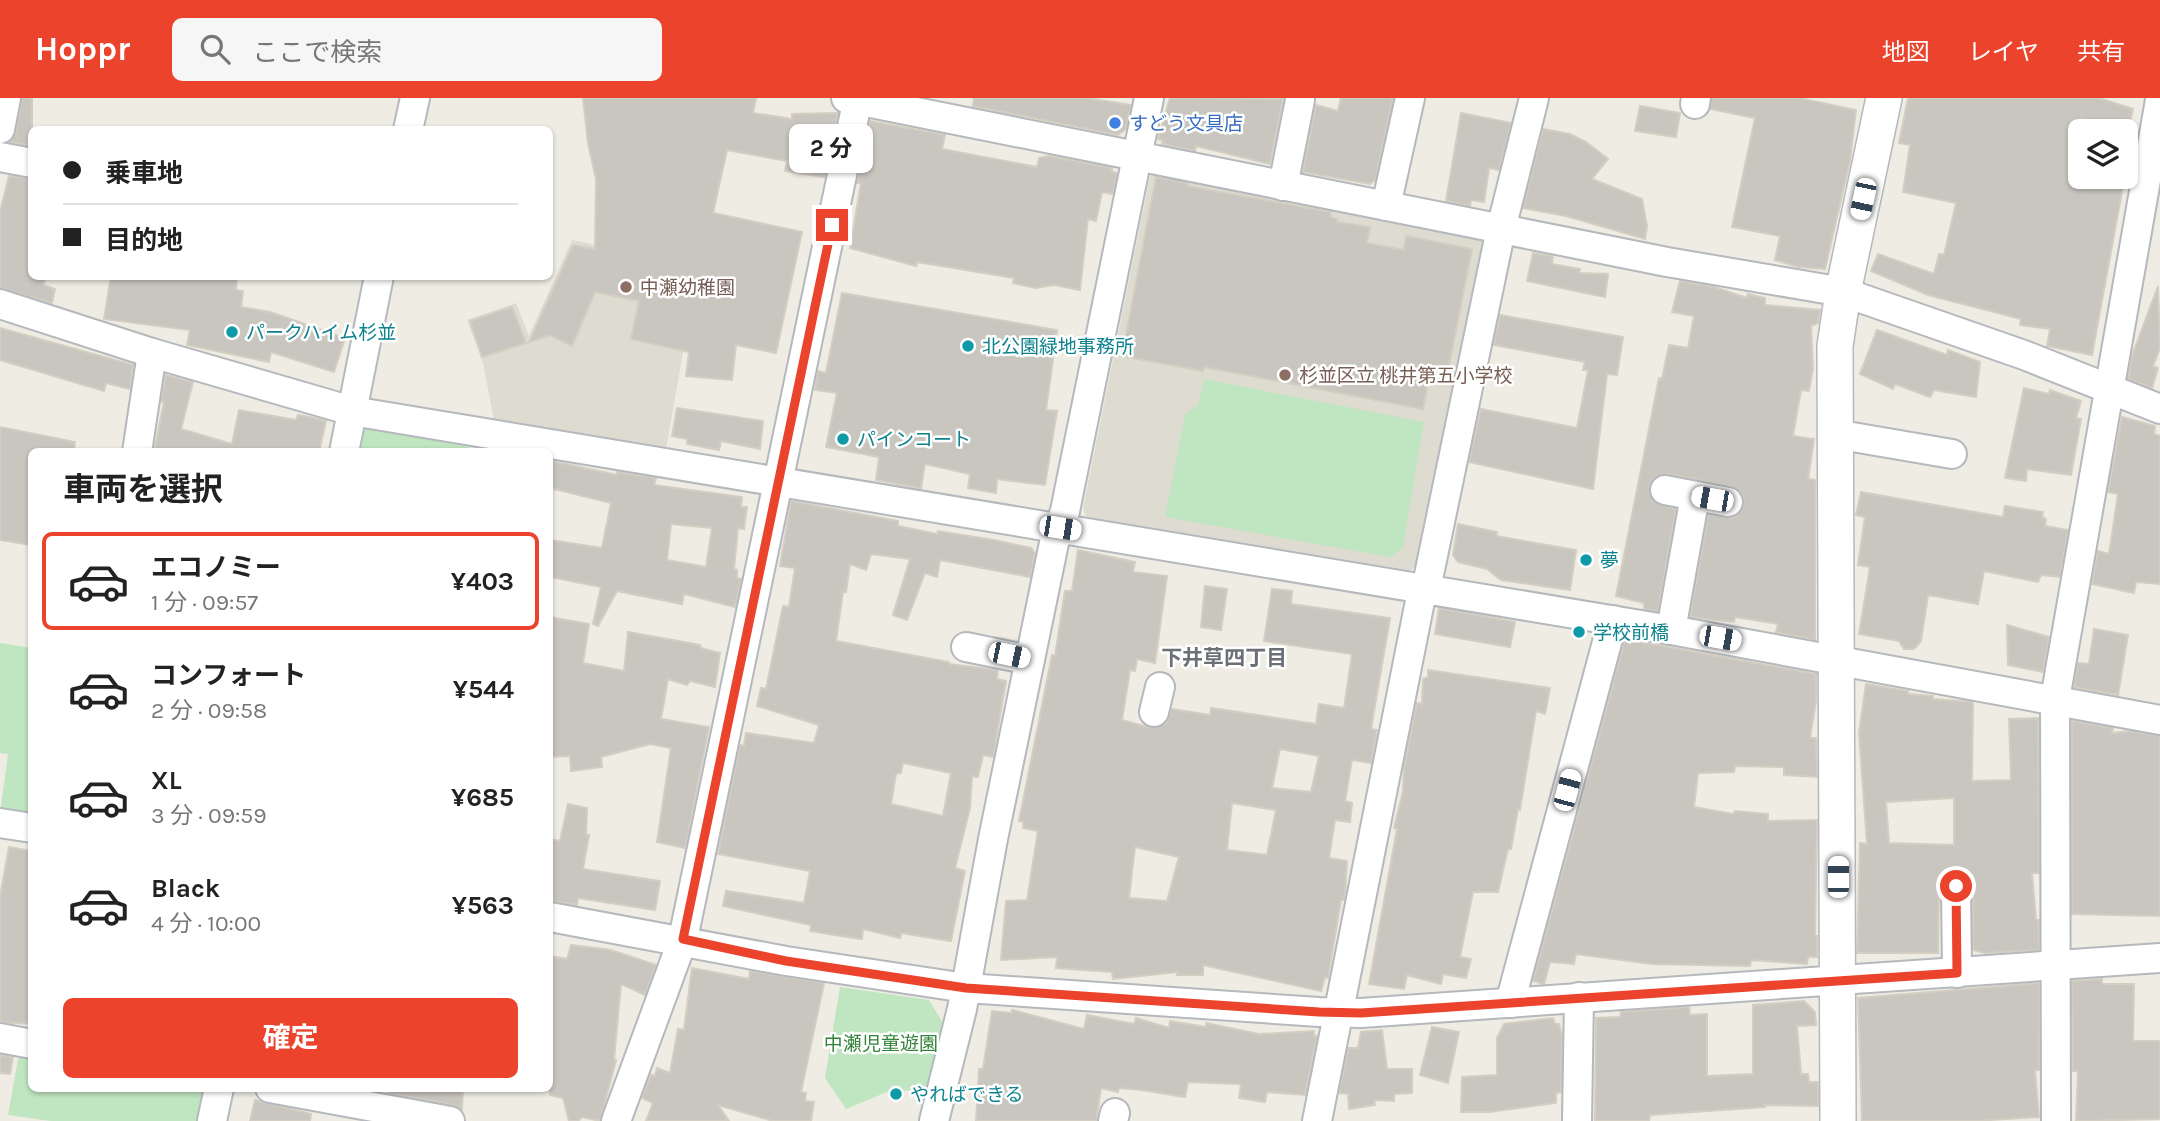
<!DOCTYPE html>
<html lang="ja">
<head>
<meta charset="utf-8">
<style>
  body { margin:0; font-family:Karla,"Noto Sans JP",sans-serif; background:#f6f6f6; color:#222; height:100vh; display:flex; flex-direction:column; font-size:26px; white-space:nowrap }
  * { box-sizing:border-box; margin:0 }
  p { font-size:23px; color:#767676 }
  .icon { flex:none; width:38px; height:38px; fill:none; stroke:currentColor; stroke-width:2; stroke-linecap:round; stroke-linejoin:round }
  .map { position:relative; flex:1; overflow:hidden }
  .sheet { position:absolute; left:28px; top:350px; width:525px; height:644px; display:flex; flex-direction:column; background:#fff; border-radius:10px; box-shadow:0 2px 5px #0004 }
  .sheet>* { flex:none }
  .banner { position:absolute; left:28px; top:28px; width:525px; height:154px; border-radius:10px; box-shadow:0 2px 5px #0004; display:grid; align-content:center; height:154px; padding:0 35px; background:#fff }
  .tools { position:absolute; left:2068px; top:21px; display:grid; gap:14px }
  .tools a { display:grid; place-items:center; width:70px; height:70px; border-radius:10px; background:#fff; box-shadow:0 2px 5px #0004; font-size:35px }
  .end { position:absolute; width:32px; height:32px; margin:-16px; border:9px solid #eb432c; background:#fff; box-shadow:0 0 0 4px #fff }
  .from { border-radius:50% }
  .bubble { position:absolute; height:49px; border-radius:10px; background:#fff; box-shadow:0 2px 5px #0004; font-size:23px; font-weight:700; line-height:49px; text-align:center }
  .car { position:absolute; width:21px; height:42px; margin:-21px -10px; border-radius:9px; box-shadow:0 0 5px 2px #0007; background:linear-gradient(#fff 24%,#345 0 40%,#fff 0 76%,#345 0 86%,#fff 0) }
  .banner b { display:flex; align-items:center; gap:24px; height:66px; font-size:26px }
  .banner b+b { border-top:2px solid #e0e0e0 }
  .banner i { width:18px; height:18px; background:#222 }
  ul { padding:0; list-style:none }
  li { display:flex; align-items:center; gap:21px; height:98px; margin:0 14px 10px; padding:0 21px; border:4px solid transparent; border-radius:10px }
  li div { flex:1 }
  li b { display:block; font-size:26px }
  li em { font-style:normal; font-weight:700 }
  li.current { border-color:#eb432c }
  li>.icon { width:63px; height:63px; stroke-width:1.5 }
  h2 { padding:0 35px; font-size:32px; line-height:84px }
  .action { display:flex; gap:14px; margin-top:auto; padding:14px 35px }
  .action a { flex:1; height:80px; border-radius:10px; background:#eb432c; color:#fff; font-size:28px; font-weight:700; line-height:80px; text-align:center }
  header { display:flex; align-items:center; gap:42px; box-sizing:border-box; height:98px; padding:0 35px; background:#eb432c; color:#fff }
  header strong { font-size:33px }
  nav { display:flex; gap:38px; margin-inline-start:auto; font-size:24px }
  .search { width:490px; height:63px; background:#f6f6f6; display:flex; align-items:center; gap:18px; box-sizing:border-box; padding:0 24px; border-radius:10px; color:#767676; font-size:26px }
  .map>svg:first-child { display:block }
</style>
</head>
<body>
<header>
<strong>Hoppr</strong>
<div class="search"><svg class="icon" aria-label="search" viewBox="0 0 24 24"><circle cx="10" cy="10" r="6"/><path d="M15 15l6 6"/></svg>ここで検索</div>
<nav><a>地図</a><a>レイヤ</a><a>共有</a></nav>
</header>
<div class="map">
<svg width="2160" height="1023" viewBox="0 0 2160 1023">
  <rect width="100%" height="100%" fill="#eeece3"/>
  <g fill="#dedbd1">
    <path d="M1156 74 1488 144 1418 465 1409 474 1087 421 1083 410 1150 79Z"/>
    <path d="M572 142 698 169 666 351 495 327 483 265 467 222 516 205 529 238Z"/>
  </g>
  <g fill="#bfe6c0">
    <path d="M1204 281 1424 324 1403 450 1390 459 1165 419 1185 316 1198 307Z"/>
    <path d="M365 328 469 349 468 354H360Z"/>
    <path d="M0 545 31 550V722L0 716 8 656 0 655Z"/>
    <path d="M840 889 929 902 943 925 929 991 887 994 846 1011 825 980Z"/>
    <path d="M19 956 31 958 32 990 210 991 203 1023H51L8 1017Z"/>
  </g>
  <g fill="#c9c6c0" stroke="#d3cec1" stroke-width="2" fill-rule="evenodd">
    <path d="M22 0H32V48L11 44 16 34Z"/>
    <path d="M583 0H756L753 15 792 21V16L838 15 825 79 785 73 787 63 727 52 713 115 802 134 776 255 736 247 732 282 686 278 689 254 631 241 639 203 595 194 572 248 550 237 529 244 573 147 595 151 596 81 588 45Z"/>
    <path d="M974 0H1087L1131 7 1126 31 1118 37 973 8Z"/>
    <path d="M1170 0 1283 1 1270 66 1196 48 1195 53 1162 46 1163 43 1158 41Z"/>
    <path d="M1341 0H1393L1375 82 1370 86 1303 74 1316 7 1338 13Z"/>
    <path d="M1712 0H1799L1856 12 1850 63 1825 171 1798 169 1775 162 1780 138 1732 129 1755 20 1710 11Z"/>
    <path d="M1908 0H2099L2133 11 2128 34 2081 20V79L2124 83 2092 257 2047 248 2050 231 2020 227 2021 221 1928 197 1871 173 1878 156 1934 176 1939 156 1944 157 1956 105 1903 94 1910 47 1899 45Z"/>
    <path d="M1640 8 1680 15 1676 39 1635 33Z"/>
    <path d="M1461 15 1511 25 1499 72 1489 70 1484 104 1471 102 1470 108 1446 103Z"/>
    <path d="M870 23 945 37 942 51 1037 69 1039 60 1049 58 1112 70V74L1117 75 1113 96 1102 94 1096 123 1088 121 1080 192 1054 187 1035 190 1013 185 1014 180 917 164 916 168 850 150 861 85H857Z"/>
    <path d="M1543 31 1570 36 1586 44 1608 61 1592 81 1642 101 1647 128 1645 141 1566 118 1523 110Z"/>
    <path d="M9 78 32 81V178L45 182 43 187 55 191 52 205 0 190V114Z"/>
    <path d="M1156 79 1188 85 1187 88 1331 114 1330 119 1337 121V124L1370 129 1367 145 1404 152 1406 138 1472 151 1448 273 1431 270 1423 311 1204 269 1203 273 1122 258Z"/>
    <path d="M1533 155 1553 158 1552 166 1580 171 1579 175 1608 176 1605 199 1527 183Z"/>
    <path d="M111 178H237L236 192 243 193 241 209 270 214 345 240 334 274 271 254 269 264 187 247 190 232 104 221Z"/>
    <path d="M1680 183 1714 189 1747 200 1748 196 1765 200V207L1820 212 1818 225 1811 228 1813 271 1809 293 1801 292 1793 338 1814 341 1808 381 1815 382V542L1776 534 1778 526 1735 519 1734 524 1690 519 1708 417 1733 420 1744 408 1743 398 1731 388 1668 376 1653 381 1649 390 1654 404 1676 411 1658 513 1644 511V505L1616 498 1659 280 1662 281 1669 247 1688 250 1694 218 1672 214Z"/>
    <path d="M2158 188 2160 250 2153 268 2158 270 2152 290 2128 281 2132 258Z"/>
    <path d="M842 195 1057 232 1046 312 1057 313 1045 387 997 381 996 395 968 390 970 376 925 366 921 390 876 382 879 359 826 349 837 295 815 292 818 273 826 275Z"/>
    <path d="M512 209 526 245 482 259 470 223Z"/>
    <path d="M1500 217 1623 239 1617 277 1607 276 1593 391 1469 364 1481 311 1577 330 1588 272H1583L1585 264 1494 247Z"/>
    <path d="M0 230 133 267 130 291 106 285 104 293 0 262Z"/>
    <path d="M1877 232 1947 257 1948 252 1980 264 1976 299 1934 292 1930 299 1895 286 1893 291 1860 276Z"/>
    <path d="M166 277 193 284 181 331 232 346 239 312 296 322 298 317 315 320 326 323 319 354H154L164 304 161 303Z"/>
    <path d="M2024 290 2049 296 2050 292 2081 303 2076 320 2081 321 2071 377 2027 371 2026 383 2005 380Z"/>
    <path d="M677 310 763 323 760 351 721 343 719 352 687 346V341L672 338Z"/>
    <path d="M2122 319 2155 328 2154 336 2160 338V486L2136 484 2134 495 2092 486 2098 453 2109 456 2118 396 2108 394Z"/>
    <path d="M0 329 75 344 74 354H32V447L0 442Z"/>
    <path d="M552 363 617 377V374L656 380 654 387 742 399 741 409H747L744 431 738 430 734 471 737 472V480L741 481 735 509 684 496 682 506 617 493 598 528 593 526 601 489 550 479V442L602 450 611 405 550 390V366ZM671 426 712 430 706 469 667 462Z"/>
    <path d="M1861 394 2003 419 2005 408 2043 414 2042 419 2046 421 2045 428 2068 432 2060 479 2041 477 2038 484 1984 473 1978 506 1928 497 1921 543 1914 551H1904L1899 543 1859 536 1870 469 1858 467 1865 419 1856 417Z"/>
    <path d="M791 403 898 423V428L937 436 938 433 994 442 1031 450 1035 455 1030 479 940 462 937 479 925 475 907 522 893 517 910 461 871 456 866 472 850 466 846 494H843L836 543 949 564V566L998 572 997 581 1006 583 993 659 983 657 978 679 972 678 970 710 955 770 965 773 951 843 901 835 900 840 863 831 862 841 828 836 810 833 811 827 723 808 726 793 804 805 810 773 718 756 740 647 744 648 746 635 814 645 819 627 757 608 761 590 766 591 783 508 789 509 795 470 780 468ZM903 665 951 675 943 718 891 706 896 676 901 675Z"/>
    <path d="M1458 426 1497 434 1496 438 1576 452 1570 492 1501 482 1487 471 1458 464 1453 457Z"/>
    <path d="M1078 452 1135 464 1133 474 1167 478 1155 565 1137 561 1135 573 1130 572 1122 622 1151 630 1166 626 1172 611 1210 617 1211 610 1316 626 1319 606 1344 610 1352 556 1264 543 1272 491 1292 493 1291 506 1390 520 1371 631 1377 632 1371 665 1352 662 1345 703 1352 705 1350 724 1335 722 1329 760 1347 763 1345 796 1344 802H1341L1328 880 1325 879 1321 893 1203 867V877H1177L1178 874 1113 881 1112 874 1056 870 1057 859 1001 862 1006 803 1027 802 1038 733 1023 730 1024 724 1019 723 1052 557 1055 558 1065 493H1072ZM1280 651 1319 658 1311 694 1272 690ZM1232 705 1276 712 1267 757 1227 752ZM1135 749 1179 759 1167 803 1129 800Z"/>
    <path d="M1205 488 1227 491 1221 532 1201 529Z"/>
    <path d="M1439 510 1515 524 1510 549 1435 536Z"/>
    <path d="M550 519 589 526 583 565 624 573 628 534 700 547 701 550 720 555 715 589 690 583 687 587 668 581 661 621 709 629 685 750 657 744 671 650 650 646 601 659 602 669 571 673 570 658 550 659Z"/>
    <path d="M2007 527 2049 539 2043 574 2008 567Z"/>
    <path d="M2094 531 2128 537 2118 597 2074 589 2078 565 2089 566Z"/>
    <path d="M1625 541 1816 576V603L1810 640H1816L1817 679 1784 677V669L1735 668 1734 674 1698 675 1694 709 1733 716 1735 713 1768 716V723L1817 722 1815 838H1817V859H1808L1807 866 1751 862 1750 868 1652 866 1576 856 1574 866 1550 864 1544 886 1533 883Z"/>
    <path d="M1428 572 1550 590 1545 616 1536 613 1520 712 1518 711 1511 751H1508L1498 794H1473L1460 859 1471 861 1466 880 1443 876 1441 886 1407 877 1404 891 1369 886 1397 731 1394 730 1403 693 1404 670 1417 605 1422 606 1423 581 1428 579Z"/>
    <path d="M1866 586 1908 593V596L1933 598V601L1973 604 1972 683 2011 682 2009 621 2038 620 2039 775H2032L2036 822H2039V852L1985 855 1973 852V787L1965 774 1955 771 1947 774 1939 788 1938 855H1857L1860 745 1867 746 1859 635ZM1954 700V747L1889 745 1886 704Z"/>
    <path d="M2072 623 2113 630 2112 635 2130 633 2160 638V818L2072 816Z"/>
    <path d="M568 706 587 710 586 737H589L583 771 660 783 655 812 578 800 577 807 550 803V741L560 743Z"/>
    <path d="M9 749 32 753V926L0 924V799Z"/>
    <path d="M571 847 611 852 656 867 645 897 621 886 614 961 616 962 600 1023 582 1019 578 1023H569L563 1000 550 997V858L567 861Z"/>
    <path d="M692 870 749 881 750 873 824 885 801 994 806 995 805 1003 814 1004 811 1023H773L718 1007 729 1023H646L653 1005 642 1000 651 977 655 978 657 970 670 975 678 931 684 932Z"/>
    <path d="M2102 881V886H2134L2133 943H2160V1021L2076 1023 2078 973H2073L2072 883Z"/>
    <path d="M2039 885V972H2035L2039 1019 1974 1023H1862L1858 900Z"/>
    <path d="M1804 903 1815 914 1816 927 1797 928 1801 976H1808L1809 984H1818V1008L1765 1007V1009L1650 1017 1649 1023H1595L1596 920 1620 919 1621 914 1689 909 1690 917 1707 916V978L1753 976V907Z"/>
    <path d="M1012 912 1084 931 1087 917 1134 926 1136 920 1169 930 1170 923 1206 929V925L1259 936 1314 933V938H1317L1305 997 1267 994 1265 1004 1239 1000 1241 986 1188 984 1185 999 1141 992 1119 990 1118 994 1101 990 1096 1023H976L979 971H983L992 913 1012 915Z"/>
    <path d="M1553 920 1555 926H1559L1562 938 1561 994 1556 995V1005L1489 1014H1461L1462 979 1497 977V940L1504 926Z"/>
    <path d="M1432 929 1459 934 1448 985 1420 977Z"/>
    <path d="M1382 932 1387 971H1412V995L1394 996V1003L1374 1002 1375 1007 1349 1011 1348 996 1339 995 1348 950H1358L1361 934Z"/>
    <path d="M0 957 13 959 10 976 0 975Z"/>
    <path d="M389 990H463L462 1011 453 1007 388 995Z"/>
    <path d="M255 1002 311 1016 310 1023H250Z"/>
  </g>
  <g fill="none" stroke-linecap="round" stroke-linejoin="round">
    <defs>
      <g id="minor">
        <path d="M846 0 1667 164 1843 194 2024 257 2160 311"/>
        <path d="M1695 6 1696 0"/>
        <path d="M0 31 6 0"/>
        <path d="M408 32 415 0"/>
        <path d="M0 59 32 65"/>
        <path d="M1283 88 1300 2"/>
        <path d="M1386 108 1410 0"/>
        <path d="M0 206 152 255 352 313 1671 532 2160 622"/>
        <path d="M1835 336 1952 356"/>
        <path d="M137 354 152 255"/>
        <path d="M344 354 379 178"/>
        <path d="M1665 392 1728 404"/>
        <path d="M1671 532 1695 398"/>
        <path d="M966 549 1030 562"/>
        <path d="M1154 614 1160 589"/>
        <path d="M0 725 32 730"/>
        <path d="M1956 788 1957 875"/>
        <path d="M550 819 786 863 966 890 1319 914 1361 915 2160 860"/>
        <path d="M1510 905 1613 522"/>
        <path d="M0 940 32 946"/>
        <path d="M270 990 450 1023"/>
        <path d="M212 1023 219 990"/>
        <path d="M616 1023 683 841 858 0"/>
        <path d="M934 1023 962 911 993 741 1054 445 1065 413 1149 0"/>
        <path d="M1113 1023 1115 1015"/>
        <path d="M1317 1023 1420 503 1426 491 1501 131 1534 0"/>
        <path d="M1577 1023 1579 899"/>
        <path d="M2056 1023 2055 601 2160 2"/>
      </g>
      <path id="tertiary" d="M1838 1023 1835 248 1843 194 1884 0"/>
    </defs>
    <use href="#minor" stroke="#b5b8bd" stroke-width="32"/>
    <use href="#tertiary" stroke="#b5b8bd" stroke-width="38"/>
    <use href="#minor" stroke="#fff" stroke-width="28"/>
    <use href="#tertiary" stroke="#fff" stroke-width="35"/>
  </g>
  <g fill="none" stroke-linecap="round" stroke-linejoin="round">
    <path stroke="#eb432c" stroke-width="9" d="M832 127 683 841 786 863 966 890 1319 914 1361 915 1957 875 1956 788"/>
  </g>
  <circle fill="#3f7fe0" stroke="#fff" stroke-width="2.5" cx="1115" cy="25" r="7"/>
  <g fill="#8d6e63" stroke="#fff" stroke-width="2.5">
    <circle cx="626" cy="189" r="7"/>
    <circle cx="1285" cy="277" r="7"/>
  </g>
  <g fill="#0f9aa8" stroke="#fff" stroke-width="2.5">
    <circle cx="232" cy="234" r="7"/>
    <circle cx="968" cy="248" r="7"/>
    <circle cx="843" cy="341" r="7"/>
    <circle cx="1586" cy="462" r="7"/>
    <circle cx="1579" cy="534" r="7"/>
    <circle cx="896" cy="996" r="7"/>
  </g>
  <g text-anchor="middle" stroke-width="5" stroke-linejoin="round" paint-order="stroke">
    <g font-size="19" fill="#366cbe" stroke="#fff" text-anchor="start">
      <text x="1129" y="32">すどう文具店</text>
    </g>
    <g font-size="19" fill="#785e54" stroke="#fff" text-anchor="start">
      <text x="640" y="196">中瀬幼稚園</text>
      <text x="1299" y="284">杉並区立 桃井第五小学校</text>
    </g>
    <g font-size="19" fill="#0d838f" stroke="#fff" text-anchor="start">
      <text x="246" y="241">パークハイム杉並</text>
      <text x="982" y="255">北公園緑地事務所</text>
      <text x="857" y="348">パインコート</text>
      <text x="1600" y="469">夢</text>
      <text x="1593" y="541">学校前橋</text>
      <text x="910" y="1003">やればできる</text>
    </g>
    <g font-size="19" fill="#33833b" stroke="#fff">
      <text x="881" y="952">中瀬児童遊園</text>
    </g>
    <g font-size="21" font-weight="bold" fill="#6c7076" stroke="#fff">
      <text x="1224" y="567">下井草四丁目</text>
    </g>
  </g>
</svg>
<div class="tools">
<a><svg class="icon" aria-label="layers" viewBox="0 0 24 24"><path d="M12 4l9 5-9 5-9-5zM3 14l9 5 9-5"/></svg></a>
</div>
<i class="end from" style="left:1956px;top:788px"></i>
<i class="end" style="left:832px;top:127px"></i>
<div class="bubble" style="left:789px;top:26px;width:84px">2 分</div>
<i class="car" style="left:1863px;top:101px;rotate:192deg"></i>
<i class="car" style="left:1712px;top:401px;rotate:280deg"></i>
<i class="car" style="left:1060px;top:430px;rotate:99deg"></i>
<i class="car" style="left:1720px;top:540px;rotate:100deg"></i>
<i class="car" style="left:1009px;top:557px;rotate:102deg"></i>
<i class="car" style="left:1567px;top:692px;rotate:15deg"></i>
<i class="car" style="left:1838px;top:779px;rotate:0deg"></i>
<div class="banner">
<b><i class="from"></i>乗車地</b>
<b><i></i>目的地</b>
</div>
<section class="sheet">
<h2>車両を選択</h2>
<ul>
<li class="current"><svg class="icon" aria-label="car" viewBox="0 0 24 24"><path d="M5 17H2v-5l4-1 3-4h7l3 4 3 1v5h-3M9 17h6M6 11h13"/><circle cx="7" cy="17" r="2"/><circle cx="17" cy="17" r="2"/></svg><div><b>エコノミー</b><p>1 分 · 09:57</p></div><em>¥403</em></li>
<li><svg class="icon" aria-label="car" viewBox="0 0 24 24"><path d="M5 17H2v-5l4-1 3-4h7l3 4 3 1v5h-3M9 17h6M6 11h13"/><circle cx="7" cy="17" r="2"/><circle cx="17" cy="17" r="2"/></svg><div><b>コンフォート</b><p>2 分 · 09:58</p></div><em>¥544</em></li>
<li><svg class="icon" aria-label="car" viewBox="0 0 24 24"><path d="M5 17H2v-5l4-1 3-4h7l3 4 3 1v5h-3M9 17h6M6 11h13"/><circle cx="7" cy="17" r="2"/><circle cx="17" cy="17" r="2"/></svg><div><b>XL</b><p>3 分 · 09:59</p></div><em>¥685</em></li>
<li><svg class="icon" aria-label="car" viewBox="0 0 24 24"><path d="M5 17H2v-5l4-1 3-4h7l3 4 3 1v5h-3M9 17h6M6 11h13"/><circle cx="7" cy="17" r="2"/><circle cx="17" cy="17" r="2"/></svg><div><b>Black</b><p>4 分 · 10:00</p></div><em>¥563</em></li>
</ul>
<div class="action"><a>確定</a></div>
</section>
</div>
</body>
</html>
